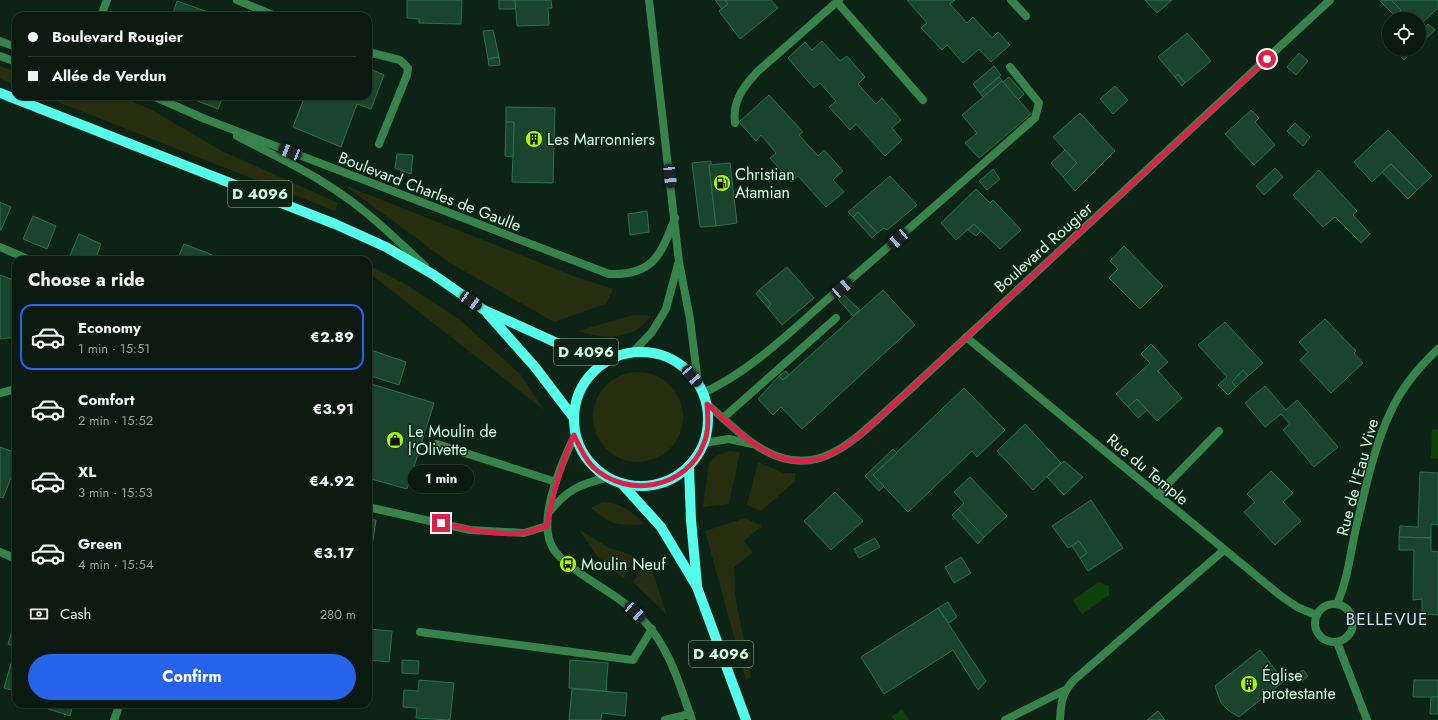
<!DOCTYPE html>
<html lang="en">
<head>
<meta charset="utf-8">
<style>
  body { margin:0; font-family:Jost,sans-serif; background:#18271e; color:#f1f3f6; height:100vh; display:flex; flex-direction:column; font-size:15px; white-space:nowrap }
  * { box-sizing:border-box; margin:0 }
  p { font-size:13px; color:#99a19f }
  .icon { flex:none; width:22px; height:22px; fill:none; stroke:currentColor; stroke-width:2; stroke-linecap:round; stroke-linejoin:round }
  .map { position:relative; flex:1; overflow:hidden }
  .sheet { position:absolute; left:12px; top:256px; width:360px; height:452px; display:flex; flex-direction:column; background:#0a1a10; border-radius:12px; box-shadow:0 1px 3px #0004,0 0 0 1px #2a3830 }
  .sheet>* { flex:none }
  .guide { position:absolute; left:12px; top:12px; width:360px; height:88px; border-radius:12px; box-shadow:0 1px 3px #0004,0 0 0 1px #2a3830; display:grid; align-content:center; height:88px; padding:0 16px; background:#0a1a10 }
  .controls { position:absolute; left:1382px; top:12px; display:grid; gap:8px }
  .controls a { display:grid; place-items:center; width:44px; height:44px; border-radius:50%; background:#0a1a10; box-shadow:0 1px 3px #0004,0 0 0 1px #2a3830; font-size:20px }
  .end { position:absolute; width:18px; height:18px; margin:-9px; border:5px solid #e11d48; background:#fff; box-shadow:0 0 0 2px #fff }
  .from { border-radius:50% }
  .bubble { position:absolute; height:28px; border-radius:14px; background:#0a1a10; box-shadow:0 1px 3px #0004,0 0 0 1px #2a3830; font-size:13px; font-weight:700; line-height:28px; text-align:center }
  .car { position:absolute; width:12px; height:24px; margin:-12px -6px; border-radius:5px; box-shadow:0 0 3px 1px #0007; background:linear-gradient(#222 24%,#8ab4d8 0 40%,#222 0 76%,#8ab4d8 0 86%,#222 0) }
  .guide b { display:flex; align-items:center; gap:14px; height:38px; font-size:15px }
  .guide b+b { border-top:1px solid #2a3830 }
  .guide i { width:10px; height:10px; background:#f1f3f6 }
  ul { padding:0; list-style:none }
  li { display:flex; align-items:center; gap:12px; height:66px; margin:0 8px 6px; padding:0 8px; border:2px solid transparent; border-radius:12px }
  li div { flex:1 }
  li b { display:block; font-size:15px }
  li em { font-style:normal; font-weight:700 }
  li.selected { border-color:#2563eb }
  li>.icon { width:36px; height:36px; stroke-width:1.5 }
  h2 { padding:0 16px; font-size:18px; line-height:48px }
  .pay { display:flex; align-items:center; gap:10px; height:44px; padding:0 16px; font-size:15px }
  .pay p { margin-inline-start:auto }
  .cta { display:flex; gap:8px; margin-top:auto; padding:8px 16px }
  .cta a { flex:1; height:46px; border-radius:24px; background:#2563eb; color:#fff; font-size:16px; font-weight:700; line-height:46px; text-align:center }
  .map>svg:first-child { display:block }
</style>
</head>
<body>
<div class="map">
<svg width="1438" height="720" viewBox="0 0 1438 720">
  <rect width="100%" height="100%" fill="#0d2316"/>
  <g fill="#272e10">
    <path d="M0 66 16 72V85L0 79Z"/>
    <path d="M43 96H119L150 109 222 151 338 203 335 211Z"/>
    <path d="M344 185 576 277 613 289 606 304 554 322 450 263Z"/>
    <path d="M368 265 405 284 459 319 520 374 544 410 368 272Z"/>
    <path d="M633 315 652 316C646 321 639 330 632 332 614 339 595 337 578 331Z"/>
    <circle cx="638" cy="417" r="45"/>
    <path d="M729 451 740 452 729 504 703 507 709 462 716 456Z"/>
    <path d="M758 462 783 473H795V481L761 511 747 505Z"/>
    <path d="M602 502C619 502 632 511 644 524 617 526 612 525 591 508Z"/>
    <path d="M745 518 762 526 744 541 753 552 734 567 735 595 751 677 746 680 705 531Z"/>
    <path d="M580 530 609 548 635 556 624 578C604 565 591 551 580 530Z"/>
    <path d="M648 559 667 615 633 582Z"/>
  </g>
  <g fill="#0f4208">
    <path d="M1432 429H1438V459L1431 458Z"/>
    <path d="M1099 582 1109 586V595L1082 614 1073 600Z"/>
    <path d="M902 709 909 720H894L892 716Z"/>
  </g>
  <g fill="#18452c" stroke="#2a7249">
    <path d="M407 0H462L461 24 419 23V19L407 18Z"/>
    <path d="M499 0H515L516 9H499Z"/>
    <path d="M515 0H551L552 8H548L549 25 517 26Z"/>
    <path d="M715 0H725L728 4 722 9Z"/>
    <path d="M725 0H771L778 8 740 39 719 11 728 4Z"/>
    <path d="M907 0H955L950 4 967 23 973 17 992 38 998 32 1010 45 991 62 979 49 963 63 947 45 942 50 921 28 927 23Z"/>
    <path d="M1145 0H1172L1157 13Z"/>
    <path d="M1391 0H1438V8L1419 26V19H1397L1395 16 1401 10Z"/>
    <path d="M1391 0 1401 10 1395 16 1380 1Z"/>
    <path d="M177 1 219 16H172Z"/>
    <path d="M1428 24 1435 30 1419 45V33Z"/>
    <path d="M493 30 499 57 488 59 483 31Z"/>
    <path d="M1187 33 1211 61 1185 83 1178 74 1175 77 1158 57Z"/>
    <path d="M822 41 840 61 847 56 865 77 858 84 876 104 882 98 901 120 892 128 902 140 885 156 856 124 850 130 829 107 836 101 820 83 814 88 788 58 805 42 812 50Z"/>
    <path d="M1402 49H1415L1404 60 1398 53Z"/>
    <path d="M1299 53 1308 61 1296 75 1287 67Z"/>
    <path d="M499 57 500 65 489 66 488 59Z"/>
    <path d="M994 66 1001 75 980 93 973 84Z"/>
    <path d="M368 68 384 75 371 109 357 104 341 147 293 127 305 96H368Z"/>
    <path d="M1178 74 1185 83 1182 86 1175 77Z"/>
    <path d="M999 77 1002 81 983 97 980 93Z"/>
    <path d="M1009 77 1024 94 1018 100 1003 82Z"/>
    <path d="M1002 81 1031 114 979 158 965 143 977 133 962 115Z"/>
    <path d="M1115 86 1128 100 1113 114 1100 99Z"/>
    <path d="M769 95 803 132 799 135 818 156 824 150 843 171 833 180 844 192 826 207 798 176 791 182 770 158 776 153 761 135 756 141 739 122Z"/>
    <path d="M185 96H223L218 109Z"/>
    <path d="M506 107 555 108 553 183 512 182 514 122H506Z"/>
    <path d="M1251 110 1259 118 1255 122 1275 145 1254 165 1225 134Z"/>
    <path d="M1080 113 1115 151 1075 191 1063 177 1077 163 1053 137Z"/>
    <path d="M506 122H514L513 157 505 156Z"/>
    <path d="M1295 123 1310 137 1303 146 1287 131Z"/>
    <path d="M1388 130 1432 176 1417 190 1391 164 1372 182 1354 162Z"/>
    <path d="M1065 150 1077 163 1063 177 1051 163Z"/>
    <path d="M397 154 413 155 411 174 395 168Z"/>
    <path d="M711 161V164L709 165 716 226 700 227 692 163Z"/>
    <path d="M730 163 737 223 716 226 709 165Z"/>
    <path d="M1391 164 1417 190 1408 199 1382 172Z"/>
    <path d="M1275 168 1283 177 1264 195 1256 186Z"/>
    <path d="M993 169 1000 179 987 190 979 181Z"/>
    <path d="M1319 170 1357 211 1353 215 1370 234 1361 243 1335 217 1323 227 1293 195Z"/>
    <path d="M890 176 917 205 887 230 884 228 877 233 858 212 853 217 848 212Z"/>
    <path d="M976 189 990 203 993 200 1021 230 1000 249 974 224 956 240 941 223Z"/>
    <path d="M0 202 11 207 1 230H0Z"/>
    <path d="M647 211 649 232 630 235 628 214Z"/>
    <path d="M858 212 877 233 872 238 853 217Z"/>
    <path d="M33 216 56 226 47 249 23 239Z"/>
    <path d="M974 224 981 231 976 236 968 230Z"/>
    <path d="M79 234 101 244 95 260H74L69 258Z"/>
    <path d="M184 244 210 254V260H177Z"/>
    <path d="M1124 246 1163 286 1140 309 1109 278 1118 269 1110 261Z"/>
    <path d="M210 254 216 257 215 260 208 259Z"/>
    <path d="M787 267 814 298 782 325 768 308 771 304 759 290Z"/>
    <path d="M0 275 16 281V337L0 339Z"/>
    <path d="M759 290 771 304 768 308 756 294Z"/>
    <path d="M883 290 915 325 802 429 781 407 773 415 758 399 779 376 783 380Z"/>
    <path d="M843 294 860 310 853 316 838 299Z"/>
    <path d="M1325 319 1356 351 1354 353 1363 363 1331 393 1300 360 1308 352 1299 342Z"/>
    <path d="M1225 322 1263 363 1248 376 1243 370 1232 382 1236 387 1228 395 1218 385 1227 377 1198 345Z"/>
    <path d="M1151 344 1168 362 1158 371 1182 398 1157 421 1137 399 1128 407 1116 394 1150 363 1141 354Z"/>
    <path d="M368 349 406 362 399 385 368 375Z"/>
    <path d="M1243 370 1248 376 1236 387 1232 382Z"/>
    <path d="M786 371 789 375 783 380 779 376Z"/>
    <path d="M368 383 434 403 407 489 368 478Z"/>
    <path d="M1265 386 1286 410 1297 400 1338 447 1314 467 1283 430 1290 424 1281 414 1265 427 1245 403Z"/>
    <path d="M964 388 1005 430 977 457 972 451 908 512 873 475Z"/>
    <path d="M1137 399 1147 410 1138 418 1128 407Z"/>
    <path d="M1025 424 1061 463 1033 490 997 451Z"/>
    <path d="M0 447 16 453V465L3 498 0 497Z"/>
    <path d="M893 449 897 453 873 475 884 486 879 491 865 476Z"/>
    <path d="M1064 461 1083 477 1064 495 1047 477Z"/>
    <path d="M1271 471 1293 493 1283 502 1301 521 1275 545 1244 512 1255 502 1247 494Z"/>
    <path d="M1420 472 1438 473V525L1431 524V538L1399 537 1400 526 1418 527Z"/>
    <path d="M970 477 1007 516 984 537 958 509 964 503 954 492Z"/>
    <path d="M835 492 863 521 831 550 804 521Z"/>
    <path d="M1091 500 1123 548 1088 571 1080 558 1087 553 1079 541 1068 548 1052 526Z"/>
    <path d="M958 509 984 537 978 544 952 515Z"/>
    <path d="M368 519 376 520 372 547 368 546Z"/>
    <path d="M1399 537 1431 538V551L1438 552V615L1422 614V599L1413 600 1414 550H1399Z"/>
    <path d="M875 538 880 547 859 558 854 549Z"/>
    <path d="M1079 541 1087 553 1080 558 1072 546Z"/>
    <path d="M961 557 971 573 954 583 945 567Z"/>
    <path d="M948 602 957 617 949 623 938 608Z"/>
    <path d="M938 608 986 681 978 690 953 650 884 694 861 657Z"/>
    <path d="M13 628 16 629V647L8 644Z"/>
    <path d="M368 629 392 631 389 662 368 660Z"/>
    <path d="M1260 650 1284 681 1239 717 1228 710 1221 703 1215 686Z"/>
    <path d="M14 654 16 655V669L10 667Z"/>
    <path d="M402 660 419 661 418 674 402 673Z"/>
    <path d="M570 660 608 663 606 691 569 688Z"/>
    <path d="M10 667 16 669 11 690 4 688Z"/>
    <path d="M1303 670 1308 676 1302 681 1297 674Z"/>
    <path d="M16 672V691L11 690Z"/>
    <path d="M419 680 454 683 450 720 416 718 417 708 403 707 404 690 418 691Z"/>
    <path d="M1414 680H1438V697H1413Z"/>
    <path d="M572 689 627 693 625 716 602 713 601 720H569Z"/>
    <path d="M1431 697H1438V714H1430Z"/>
    <path d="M33 704H73L70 716Z"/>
    <path d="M1158 711 1165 720H1147Z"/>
  </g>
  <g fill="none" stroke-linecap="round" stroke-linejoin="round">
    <g stroke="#36844c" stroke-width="8">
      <path d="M237 0 275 16"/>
      <path d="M1011 0 1026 16"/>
      <path d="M837 2 923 100"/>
      <path d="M368 52 400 60 408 68 407 75 379 144"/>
      <path d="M735 123C732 102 743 87 757 72L839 0"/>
      <path d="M0 247 30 260"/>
      <path d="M0 393 16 389"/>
      <path d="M703 393C751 371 790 332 830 297 899 238 967 178 1035 118L1039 103 1010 67"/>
      <path d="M723 418 836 318"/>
      <path d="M437 444 556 482"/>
      <path d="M1157 495 1219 431"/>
      <path d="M0 552 16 559"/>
      <path d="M420 632 633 660 652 629"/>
      <path d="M665 720 690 714"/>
      <path d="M1005 720 1065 690"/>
    </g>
    <g stroke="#36844c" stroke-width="8">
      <path d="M966 337 1281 596 1297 607 1316 615"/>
      <path d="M707 404C722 417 737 432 754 444 818 488 857 436 903 396L1330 0"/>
      <path d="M704 443 729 439 752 444"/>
      <path d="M368 507 470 530 524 533 547 526"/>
      <circle cx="1334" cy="623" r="19"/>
      <path d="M1337 604C1348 579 1350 554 1356 528 1365 490 1374 446 1391 411 1402 387 1419 367 1438 349"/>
      <path d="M1337 642 1367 720"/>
      <path d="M114 720 120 704"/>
      <path d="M1060 720C1061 701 1062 693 1074 680L1224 550"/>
    </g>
    <g stroke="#36844c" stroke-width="8">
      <path d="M649 0 679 262 690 319 698 383"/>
      <path d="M101 16 107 0"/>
      <path d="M0 41 16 47"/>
      <path d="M0 56 16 62"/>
      <path d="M153 96 205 119 609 274C654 276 661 254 675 218"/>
      <path d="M237 136C273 155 311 172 344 196 373 216 399 242 425 266"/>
      <path d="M633 352 652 332 666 309 678 264"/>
      <path d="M575 435C562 462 536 521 553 548 556 554 563 560 568 564 592 584 621 596 643 620 669 646 680 686 692 720"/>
      <path d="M550 511C567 490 580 484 606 478"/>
    </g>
    <g stroke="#56ffe9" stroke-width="10">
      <path d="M0 93 335 224 386 247 434 275 484 310 557 343 587 352 617 356"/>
      <path d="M487 313 535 367 573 417"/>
      <circle cx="641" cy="419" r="67"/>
      <path d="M689 467 691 520 697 585"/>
      <path d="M623 485 661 527 697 587 746 720"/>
    </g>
  </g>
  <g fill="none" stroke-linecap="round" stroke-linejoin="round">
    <path stroke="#e11d48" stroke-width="5" d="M441 523C467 529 496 536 523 533 531 532 540 528 547 526 552 494 561 465 574 435 579 446 584 458 593 467 627 499 687 489 704 443 709 431 708 417 707 404 722 417 737 432 754 444 818 489 857 436 903 396L1267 59"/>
  </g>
  <defs>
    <symbol id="building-disc" viewBox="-11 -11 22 22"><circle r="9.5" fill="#a5fa00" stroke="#0d2316"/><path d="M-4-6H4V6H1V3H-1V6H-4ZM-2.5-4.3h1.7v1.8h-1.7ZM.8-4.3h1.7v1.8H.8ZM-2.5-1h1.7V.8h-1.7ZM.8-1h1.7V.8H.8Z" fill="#111"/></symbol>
    <symbol id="fuel-disc" viewBox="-11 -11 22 22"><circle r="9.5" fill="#a5fa00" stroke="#0d2316"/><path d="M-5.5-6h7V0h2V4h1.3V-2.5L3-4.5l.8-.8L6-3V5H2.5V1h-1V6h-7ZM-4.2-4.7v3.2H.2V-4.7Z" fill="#111"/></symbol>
    <symbol id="shop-disc" viewBox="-11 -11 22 22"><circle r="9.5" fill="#a5fa00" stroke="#0d2316"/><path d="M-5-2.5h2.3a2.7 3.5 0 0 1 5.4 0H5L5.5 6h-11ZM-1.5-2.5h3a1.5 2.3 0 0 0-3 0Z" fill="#111"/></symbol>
    <symbol id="bus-disc" viewBox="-11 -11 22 22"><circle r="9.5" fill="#a5fa00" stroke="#0d2316"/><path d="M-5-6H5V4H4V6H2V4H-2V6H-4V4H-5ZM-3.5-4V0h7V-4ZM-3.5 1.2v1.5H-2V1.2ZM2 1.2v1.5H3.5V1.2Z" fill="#111"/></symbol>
  </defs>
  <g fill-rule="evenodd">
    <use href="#building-disc" x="524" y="129" width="20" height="20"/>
    <use href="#fuel-disc" x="712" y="173" width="20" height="20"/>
    <use href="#shop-disc" x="385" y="430" width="20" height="20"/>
    <use href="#bus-disc" x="558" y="554" width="20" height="20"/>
    <use href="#building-disc" x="1239" y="674" width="20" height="20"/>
  </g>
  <g text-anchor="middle" stroke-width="3" stroke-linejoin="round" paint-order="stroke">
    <g fill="#0d2316" stroke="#95bda3" stroke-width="1">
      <rect x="228" y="181" width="64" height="26" rx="3"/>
      <rect x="554" y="339" width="64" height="26" rx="3"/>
      <rect x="689" y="641" width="64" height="26" rx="3"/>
    </g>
    <g font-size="15" font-weight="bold" fill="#cfffe0">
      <text x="260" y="199">D 4096</text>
      <text x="586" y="357">D 4096</text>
      <text x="721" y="659">D 4096</text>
    </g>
    <g font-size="16" fill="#cfffe0" stroke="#0d2316" text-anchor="start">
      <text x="547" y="145">Les Marronniers</text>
      <text x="735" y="180">Christian<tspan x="735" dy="18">Atamian</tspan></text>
      <text x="408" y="437">Le Moulin de<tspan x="408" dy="18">l'Olivette</tspan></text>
      <text x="581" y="570">Moulin Neuf</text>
      <text x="1262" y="681">Église<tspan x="1262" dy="18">protestante</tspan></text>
    </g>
    <g font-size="16" fill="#cfffe0" stroke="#0d2316">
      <text transform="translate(430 191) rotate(21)" y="6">Boulevard Charles de Gaulle</text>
      <text transform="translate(1043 247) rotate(-42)" y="6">Boulevard Rougier</text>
      <text transform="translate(1148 469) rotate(40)" y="6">Rue du Temple</text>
      <text transform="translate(1357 477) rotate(-75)" y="6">Rue de l'Eau Vive</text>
    </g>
    <g font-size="17" letter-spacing="1" fill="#d1e3ff" stroke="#0d2316">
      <text x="1387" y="625">BELLEVUE</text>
    </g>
  </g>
</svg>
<div class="controls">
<a><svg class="icon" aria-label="locate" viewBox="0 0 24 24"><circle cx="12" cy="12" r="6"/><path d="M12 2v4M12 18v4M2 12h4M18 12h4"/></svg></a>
</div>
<i class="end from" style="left:1267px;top:59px"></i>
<i class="end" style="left:441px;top:523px"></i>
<div class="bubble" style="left:408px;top:465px;width:66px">1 min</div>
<i class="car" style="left:290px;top:152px;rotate:292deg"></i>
<i class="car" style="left:670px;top:176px;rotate:174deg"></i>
<i class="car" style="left:898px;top:239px;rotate:228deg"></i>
<i class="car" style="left:842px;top:288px;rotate:49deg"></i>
<i class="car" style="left:471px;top:301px;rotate:125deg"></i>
<i class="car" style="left:692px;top:376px;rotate:139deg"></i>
<i class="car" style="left:635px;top:612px;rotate:132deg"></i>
<div class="guide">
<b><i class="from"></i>Boulevard Rougier</b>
<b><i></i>Allée de Verdun</b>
</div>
<section class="sheet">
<h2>Choose a ride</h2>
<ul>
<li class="selected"><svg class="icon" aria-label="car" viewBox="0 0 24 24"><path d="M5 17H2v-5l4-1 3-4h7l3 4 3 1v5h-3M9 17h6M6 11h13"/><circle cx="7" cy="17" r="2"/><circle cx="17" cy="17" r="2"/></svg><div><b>Economy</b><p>1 min · 15:51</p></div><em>€2.89</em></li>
<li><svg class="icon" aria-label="car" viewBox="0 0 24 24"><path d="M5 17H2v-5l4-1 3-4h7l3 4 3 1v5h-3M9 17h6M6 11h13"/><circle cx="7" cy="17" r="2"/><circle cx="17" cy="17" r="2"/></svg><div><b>Comfort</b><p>2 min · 15:52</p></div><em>€3.91</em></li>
<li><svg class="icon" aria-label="car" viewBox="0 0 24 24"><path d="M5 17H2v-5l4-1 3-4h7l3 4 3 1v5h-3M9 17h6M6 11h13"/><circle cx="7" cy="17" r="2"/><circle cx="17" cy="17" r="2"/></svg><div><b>XL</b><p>3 min · 15:53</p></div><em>€4.92</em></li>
<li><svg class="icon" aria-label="car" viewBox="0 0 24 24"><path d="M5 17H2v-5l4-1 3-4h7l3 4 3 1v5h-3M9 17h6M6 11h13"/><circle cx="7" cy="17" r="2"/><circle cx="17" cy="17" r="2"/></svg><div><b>Green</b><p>4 min · 15:54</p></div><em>€3.17</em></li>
</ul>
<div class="pay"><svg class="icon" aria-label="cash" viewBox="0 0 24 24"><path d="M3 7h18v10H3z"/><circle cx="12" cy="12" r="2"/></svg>Cash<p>280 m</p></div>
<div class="cta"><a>Confirm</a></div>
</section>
</div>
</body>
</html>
